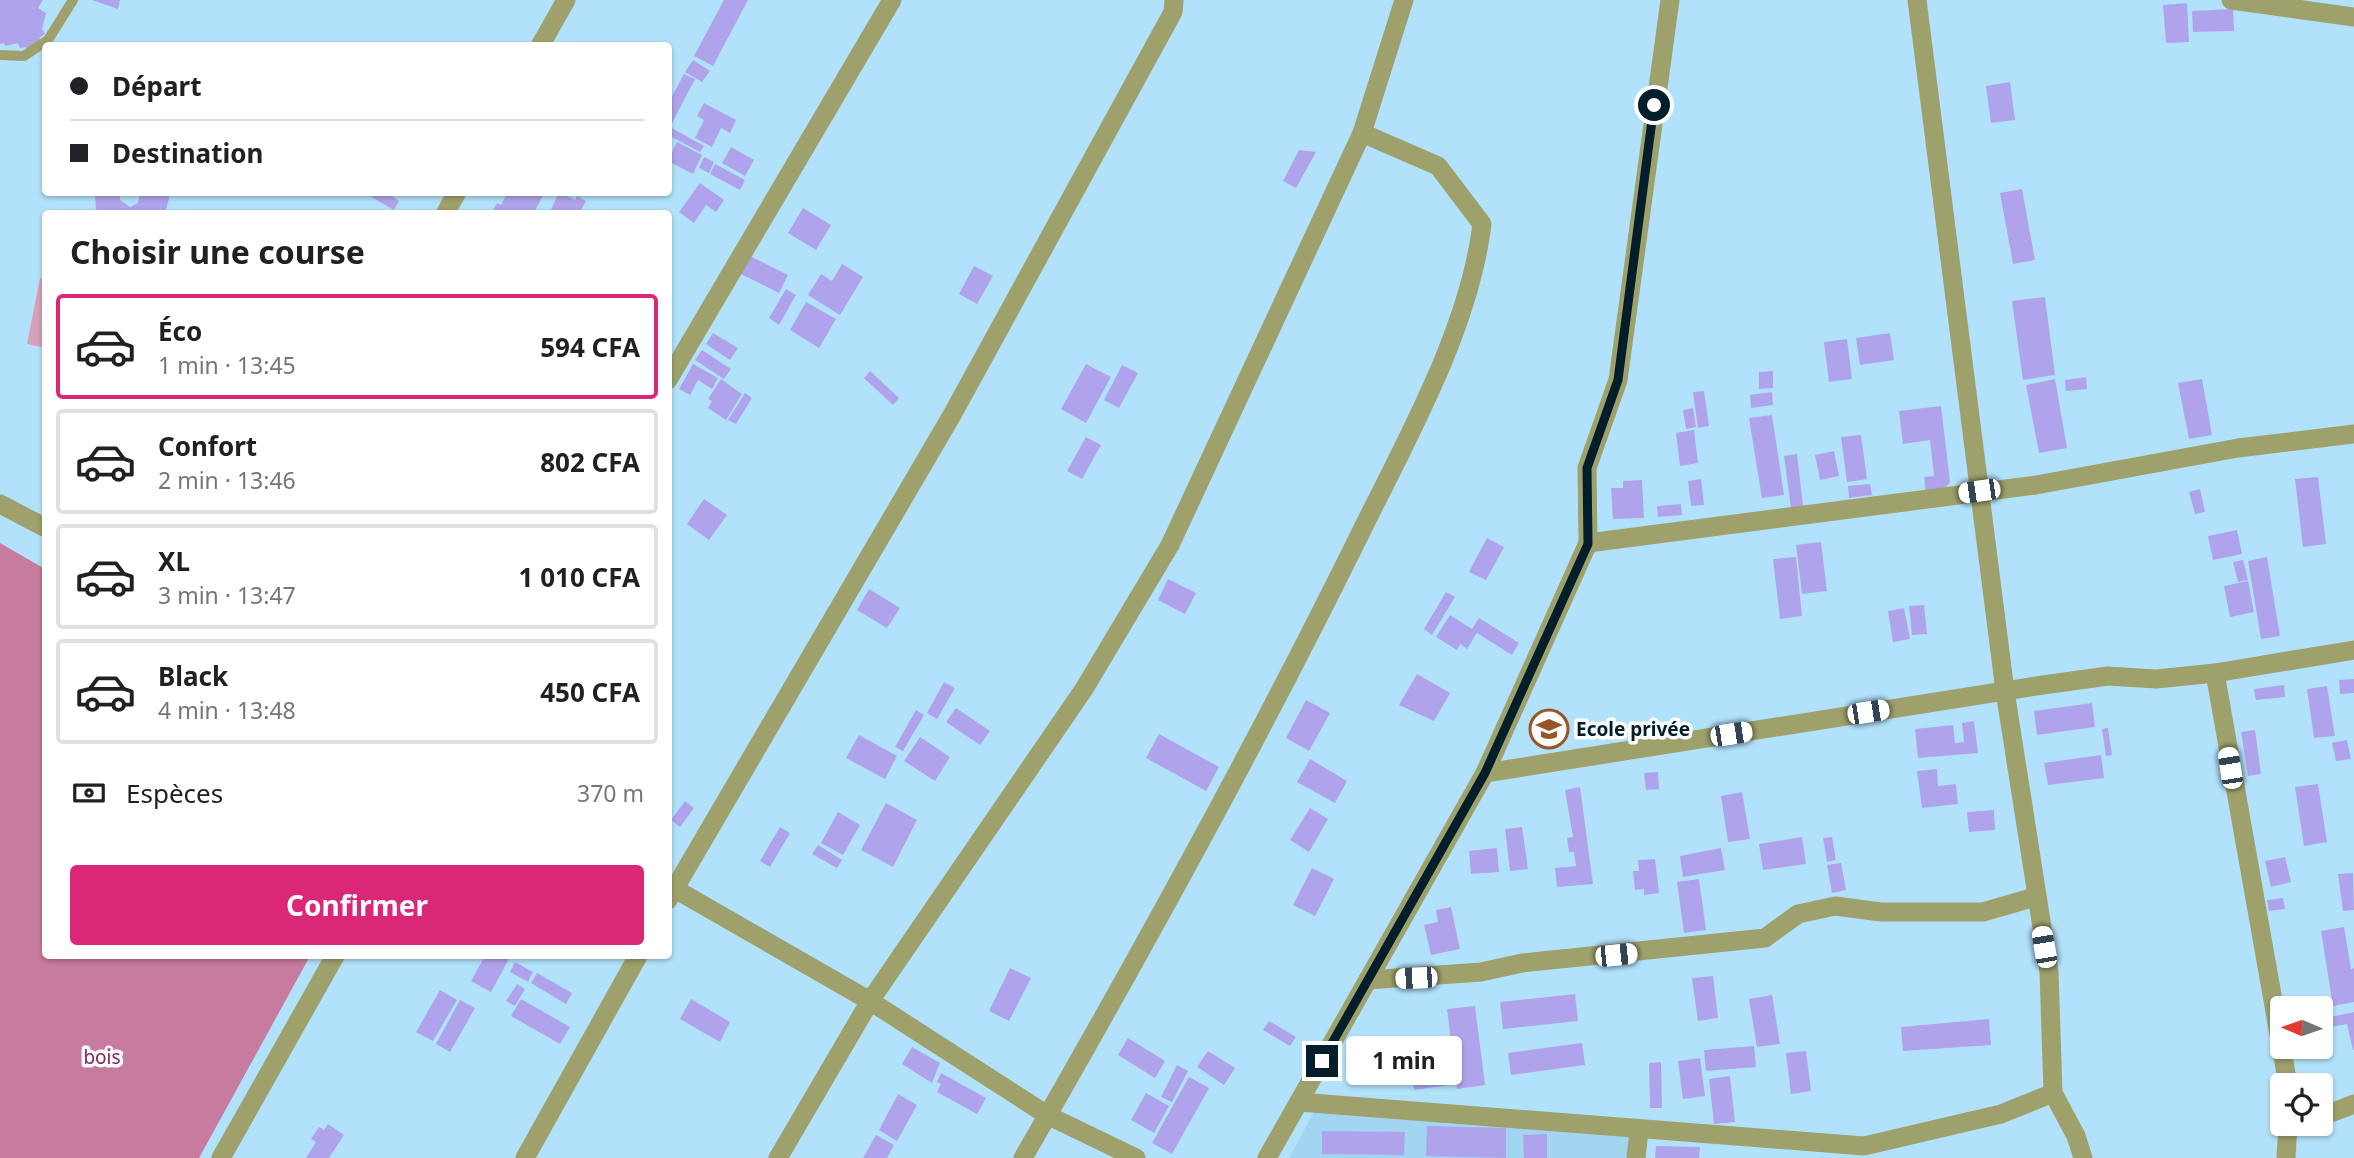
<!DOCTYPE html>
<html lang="fr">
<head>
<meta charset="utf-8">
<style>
  body { margin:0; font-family:"Noto Sans",sans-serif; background:#f6f6f6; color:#202124; height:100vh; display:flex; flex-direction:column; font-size:26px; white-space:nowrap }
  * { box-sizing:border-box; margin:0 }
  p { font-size:23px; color:#757577 }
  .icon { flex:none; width:38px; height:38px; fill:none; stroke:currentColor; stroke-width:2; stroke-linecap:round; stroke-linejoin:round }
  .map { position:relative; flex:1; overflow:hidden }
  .sheet { position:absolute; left:42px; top:210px; width:630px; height:749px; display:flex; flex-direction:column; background:#fff; border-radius:7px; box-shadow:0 2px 5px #0004 }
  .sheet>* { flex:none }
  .hud { position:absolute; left:42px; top:42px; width:630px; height:154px; border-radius:7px; box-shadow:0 2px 5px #0004; display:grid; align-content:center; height:154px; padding:0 28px; background:#fff }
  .needle { width:46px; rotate:272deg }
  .buttons { position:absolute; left:2270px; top:996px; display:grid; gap:14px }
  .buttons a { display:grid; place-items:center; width:63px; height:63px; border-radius:7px; background:#fff; box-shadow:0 2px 5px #0004; font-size:35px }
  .end { position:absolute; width:32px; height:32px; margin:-16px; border:9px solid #031e2b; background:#fff; box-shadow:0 0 0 4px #fff }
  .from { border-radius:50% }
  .bubble { position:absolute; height:49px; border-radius:7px; background:#fff; box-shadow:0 2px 5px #0004; font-size:23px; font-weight:700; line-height:49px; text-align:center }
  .car { position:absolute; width:21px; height:42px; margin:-21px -10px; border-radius:9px; box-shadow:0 0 5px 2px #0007; background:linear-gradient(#fff 24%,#345 0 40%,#fff 0 76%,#345 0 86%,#fff 0) }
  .hud b { display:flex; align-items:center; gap:24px; height:66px; font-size:26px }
  .hud b+b { border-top:2px solid #e0e0e0 }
  .hud i { width:18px; height:18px; background:#202124 }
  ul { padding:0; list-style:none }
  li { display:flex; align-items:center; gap:21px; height:105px; margin:0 14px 10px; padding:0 14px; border:4px solid #e0e0e0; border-radius:7px }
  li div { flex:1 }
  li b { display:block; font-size:26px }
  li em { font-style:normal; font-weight:700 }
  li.active { border-color:#db2777 }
  li>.icon { width:63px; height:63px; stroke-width:1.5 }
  h2 { padding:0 28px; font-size:32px; line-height:84px }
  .pay { display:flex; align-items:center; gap:18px; height:77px; padding:0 28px; font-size:26px }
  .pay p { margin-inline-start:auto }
  .button { display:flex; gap:14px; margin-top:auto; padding:14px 28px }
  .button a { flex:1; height:80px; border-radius:7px; background:#db2777; color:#fff; font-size:28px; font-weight:700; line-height:80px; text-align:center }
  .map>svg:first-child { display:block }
</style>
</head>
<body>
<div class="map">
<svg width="2354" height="1158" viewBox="0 0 2354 1158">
  <rect width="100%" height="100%" fill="#b2e2fb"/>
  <path fill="#a1d5f0" d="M1314 1112 1629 1135 1627 1158H1289Z"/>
  <path fill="#d5a1b7" d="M40 278 45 279V348L27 344Z"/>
  <path fill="#c77b9e" d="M0 543 45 569 46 956H310L199 1158H0Z"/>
  <g fill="#afa4eb">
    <path d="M0 0H43L38 8 46 13 42 29 45 34 39 38 43 41 28 51 26 47 20 48 18 43 5 46 4 43 0 44Z"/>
    <path d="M92 0H120L118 9Z"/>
    <path d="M724 0H748L713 66 694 56Z"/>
    <path d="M2187 3 2189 42 2166 43 2163 5Z"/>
    <path d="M2233 9 2234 31 2193 32 2192 11Z"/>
    <path d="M693 60 710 71 702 82 685 72Z"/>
    <path d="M684 74 695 79 670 127 704 146 700 152 668 135V104Z"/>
    <path d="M2010 82 2015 120 1991 123 1986 86Z"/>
    <path d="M704 103 736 120 730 133 721 128 712 147 695 138 704 120 697 116Z"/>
    <path d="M677 142 702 155 693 174 668 161Z"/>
    <path d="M731 147 754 160 745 176 722 163Z"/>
    <path d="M1299 150 1316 152 1296 188 1283 181Z"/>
    <path d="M704 157 714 162 709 173 699 168Z"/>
    <path d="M715 164 745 180 740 190 710 174Z"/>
    <path d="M700 183 724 200 716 212 706 205 694 223 679 212Z"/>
    <path d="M2022 189 2035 260 2013 264 2000 193Z"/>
    <path d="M95 192H120V200L130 207 138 203 140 192H169V198L165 214H96Z"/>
    <path d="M372 192H386L399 201 394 210 370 196Z"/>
    <path d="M508 192H545L533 214H491L497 203 501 205Z"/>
    <path d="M559 192 575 200 577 196 586 201 579 214H549Z"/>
    <path d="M803 208 831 225 816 250 788 233Z"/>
    <path d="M750 256 788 275 779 293 741 274Z"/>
    <path d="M842 264 863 277 840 315 808 295 821 274 832 281Z"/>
    <path d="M974 266 993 276 977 304 959 294Z"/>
    <path d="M786 289 796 295 779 325 769 318Z"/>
    <path d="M2045 297 2055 375 2023 380 2012 301Z"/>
    <path d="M806 302 836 319 819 348 790 330Z"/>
    <path d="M713 333 738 348 730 360 706 344Z"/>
    <path d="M1890 333 1894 360 1860 365 1856 338Z"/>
    <path d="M1847 339 1852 379 1829 382 1824 342Z"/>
    <path d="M702 350 731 369 724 379 695 360Z"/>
    <path d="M693 364 718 378 712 389 698 380 690 395 679 389Z"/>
    <path d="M1086 364 1111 377 1086 423 1061 409Z"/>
    <path d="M1122 365 1138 373 1119 408 1104 400Z"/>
    <path d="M870 371 899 398 893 405 864 378Z"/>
    <path d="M1773 371V388L1759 389V372Z"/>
    <path d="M2086 377 2087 389 2066 391 2065 380Z"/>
    <path d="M721 379 742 394 726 420 708 408 712 401 708 399Z"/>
    <path d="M2055 379 2067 448 2039 453 2026 385Z"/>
    <path d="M2202 379 2212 435 2189 439 2178 383Z"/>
    <path d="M1704 391 1709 426 1698 428 1693 392Z"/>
    <path d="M1772 392 1773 405 1751 408 1750 395Z"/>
    <path d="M745 393 752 398 736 424 728 420Z"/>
    <path d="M1941 406 1950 482 1942 492 1926 494 1924 477 1934 476 1930 440 1903 444 1899 411Z"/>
    <path d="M1693 408 1696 427 1686 429 1683 410Z"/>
    <path d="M1772 415 1784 495 1762 498 1749 418Z"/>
    <path d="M1694 430 1698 463 1680 466 1676 433Z"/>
    <path d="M1861 435 1867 479 1847 482 1841 437Z"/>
    <path d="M1086 437 1101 445 1082 479 1067 471Z"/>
    <path d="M1834 451 1839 476 1820 480 1815 455Z"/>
    <path d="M1797 454 1803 506 1791 508 1784 456Z"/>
    <path d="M2318 477 2326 544 2303 547 2295 479Z"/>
    <path d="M1701 479 1704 505 1691 506 1688 481Z"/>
    <path d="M1642 480 1644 518 1613 519 1611 488H1623V481Z"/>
    <path d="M1870 484 1872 495 1849 498 1848 486Z"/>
    <path d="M2200 489 2205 512 2195 514 2189 492Z"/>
    <path d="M704 499 727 515 709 540 687 524Z"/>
    <path d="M1681 504 1682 515 1658 517 1657 506Z"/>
    <path d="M2237 530 2242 554 2213 560 2208 536Z"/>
    <path d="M1487 538 1504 547 1486 580 1469 572Z"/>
    <path d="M1821 542 1827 591 1802 594 1796 545Z"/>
    <path d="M1796 557 1802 616 1780 619 1773 559Z"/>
    <path d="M2267 557 2280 636 2261 639 2248 561Z"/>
    <path d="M2243 560 2248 580 2238 582 2233 562Z"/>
    <path d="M1168 579 1196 593 1185 614 1158 600Z"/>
    <path d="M2248 581 2254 612 2230 617 2224 586Z"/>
    <path d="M869 589 900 608 887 628 857 610Z"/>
    <path d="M1446 592 1455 597 1432 635 1424 629Z"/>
    <path d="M1924 605 1927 634 1912 635 1909 606Z"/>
    <path d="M1904 608 1910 639 1893 642 1888 611Z"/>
    <path d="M1450 615 1472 629 1479 618 1519 643 1512 655 1477 633 1467 649 1460 644 1457 650 1436 637Z"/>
    <path d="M1417 674 1450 693 1434 721 1399 705Z"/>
    <path d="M2354 679V693L2340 694 2339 680Z"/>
    <path d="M944 682 955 688 937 719 927 713Z"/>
    <path d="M2284 685 2285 697 2256 700 2254 689Z"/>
    <path d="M2327 686 2335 736 2314 738 2307 689Z"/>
    <path d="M1306 700 1330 713 1309 751 1286 738Z"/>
    <path d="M2092 703 2095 727 2037 735 2034 711Z"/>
    <path d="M956 708 990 731 980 745 946 722Z"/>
    <path d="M916 710 924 715 903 751 895 747Z"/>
    <path d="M1974 721 1978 753 1918 758 1915 729 1953 725 1955 743 1964 742 1962 723Z"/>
    <path d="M2108 728 2112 755 2106 756 2102 729Z"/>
    <path d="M2255 730 2261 774 2248 776 2241 732Z"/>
    <path d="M1159 734 1219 767 1206 791 1146 758Z"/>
    <path d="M859 735 897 756 885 779 846 758Z"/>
    <path d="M920 737 950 757 935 781 904 761Z"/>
    <path d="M2347 740 2351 759 2336 761 2332 743Z"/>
    <path d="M2101 755 2104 778 2048 785 2044 763Z"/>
    <path d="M1310 759 1347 781 1335 803 1297 782Z"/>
    <path d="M1937 769 1938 786 1956 784 1958 804 1922 808 1917 771Z"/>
    <path d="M1658 772 1659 789 1646 790 1644 773Z"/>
    <path d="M2318 784 2327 842 2304 846 2295 787Z"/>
    <path d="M1580 787 1593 884 1557 887 1555 868 1576 866 1574 852H1569L1567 838 1573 837 1565 790Z"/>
    <path d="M1742 792 1750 839 1728 842 1721 796Z"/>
    <path d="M685 801 694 808 680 827 671 820Z"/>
    <path d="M886 803 917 820 893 867 861 850Z"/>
    <path d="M1310 808 1328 819 1309 852 1290 840Z"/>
    <path d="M1994 810 1995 830 1969 832 1967 812Z"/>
    <path d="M838 812 860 825 843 855 821 843Z"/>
    <path d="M780 827 790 833 770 867 760 861Z"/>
    <path d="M1522 827 1528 869 1510 871 1505 829Z"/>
    <path d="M1802 837 1806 864 1763 870 1759 844Z"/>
    <path d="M1832 837 1836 860 1827 862 1823 838Z"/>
    <path d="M818 845 842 860 837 868 812 854Z"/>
    <path d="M1497 848 1499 872 1471 874 1469 851Z"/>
    <path d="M1721 848 1725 870 1683 877 1680 856Z"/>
    <path d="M2285 857 2291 882 2271 887 2265 861Z"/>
    <path d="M1655 859 1659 893 1644 895V889L1635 890 1633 871H1639L1638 860Z"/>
    <path d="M1841 863 1846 890 1832 893 1827 865Z"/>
    <path d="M1312 868 1334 879 1315 916 1293 905Z"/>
    <path d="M2353 873 2354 910 2343 911 2338 874Z"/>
    <path d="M1699 879 1706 930 1684 933 1677 882Z"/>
    <path d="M2283 898 2285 909 2269 911 2267 900Z"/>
    <path d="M1451 907 1460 949 1431 955 1424 925 1438 922 1436 910Z"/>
    <path d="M2344 927 2351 969 2354 968V1002L2333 1006 2321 931Z"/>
    <path d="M485 956H502L509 959 491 992 471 981Z"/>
    <path d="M515 962 533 972 528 982 510 972Z"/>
    <path d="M1010 968 1031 978 1009 1021 989 1011Z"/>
    <path d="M537 973 572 993 566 1004 531 983Z"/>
    <path d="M1713 976 1718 1018 1698 1021 1692 978Z"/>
    <path d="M517 984 525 989 515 1006 506 1001Z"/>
    <path d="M440 990 457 1000 433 1041 416 1032Z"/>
    <path d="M1575 994 1578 1021 1503 1029 1500 1002Z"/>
    <path d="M1772 995 1780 1044 1757 1047 1749 999Z"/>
    <path d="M521 999 570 1027 560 1044 511 1016Z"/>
    <path d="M691 999 730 1022 720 1042 680 1019Z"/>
    <path d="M460 1000 475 1008 450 1052 436 1044Z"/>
    <path d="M1475 1006 1485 1085 1457 1089 1447 1009Z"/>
    <path d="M2354 1012V1050H2353L2347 1024 2320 1029V1019Z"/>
    <path d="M1989 1019 1991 1045 1903 1051 1901 1027Z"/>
    <path d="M1269 1021 1296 1037 1290 1046 1263 1030Z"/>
    <path d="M1128 1038 1165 1061 1155 1078 1118 1055Z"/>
    <path d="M1582 1043 1585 1065 1511 1075 1508 1053Z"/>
    <path d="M1754 1046 1756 1067 1706 1071 1704 1050Z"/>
    <path d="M912 1047 940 1063 932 1083 902 1064Z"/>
    <path d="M1208 1051 1235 1068 1224 1085 1197 1067Z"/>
    <path d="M1806 1051 1811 1091 1791 1094 1786 1053Z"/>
    <path d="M1700 1058 1705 1096 1683 1099 1678 1061Z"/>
    <path d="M1661 1062 1662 1108H1650L1649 1063Z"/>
    <path d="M1177 1065 1188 1071 1172 1102 1161 1097Z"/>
    <path d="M1447 1067 1449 1085 1414 1090 1411 1072Z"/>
    <path d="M941 1073 986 1098 977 1114 937 1092 941 1084 937 1082Z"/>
    <path d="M1730 1076 1735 1122 1714 1124 1709 1079Z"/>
    <path d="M1189 1077 1209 1088 1172 1154 1152 1143Z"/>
    <path d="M1146 1093 1169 1106 1154 1133 1131 1120Z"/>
    <path d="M898 1094 917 1105 897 1141 879 1130Z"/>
    <path d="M328 1124 344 1135 329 1158H306L316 1142 311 1139 319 1127 324 1130Z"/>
    <path d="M1427 1126 1506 1128V1158L1426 1156Z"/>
    <path d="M1322 1131 1405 1132 1404 1155 1322 1154Z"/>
    <path d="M1547 1134V1158H1524L1523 1135Z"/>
    <path d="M876 1135 894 1145 887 1158H863Z"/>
    <path d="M1656 1146 1700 1147 1699 1158H1655Z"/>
  </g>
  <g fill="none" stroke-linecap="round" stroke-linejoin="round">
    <path stroke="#9ea16b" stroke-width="10" d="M0 55 24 56 48 40 73 0"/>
    <g stroke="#9ea16b" stroke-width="19">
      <path d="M1917 0 2005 691 2049 972 2053 1093 2076 1136 2083 1158"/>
      <path d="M2231 0 2354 17"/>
      <path d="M540 46 566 0"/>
      <path d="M445 214 457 192"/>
      <path d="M668 380 892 0"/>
      <path d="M0 504 46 528"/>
      <path d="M1588 543 2036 485 2238 448 2354 434"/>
      <path d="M2215 673 2288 1085"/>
      <path d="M1485 773 1588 543 1587 468 1618 380 1670 0"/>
      <path d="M668 885 870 1001 1047 1115 1136 1158"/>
      <path d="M668 900 952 415 1173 12 1174 0"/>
      <path d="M1368 980 1481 972 1522 963 1765 938 1798 914 1835 906 1881 912H1983L2035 897"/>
      <path d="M1299 1102 1864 1146 2001 1114 2053 1093"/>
      <path d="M2320 1117 2354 1104"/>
      <path d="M221 1158 335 956"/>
      <path d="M525 1158 638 956"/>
      <path d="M778 1158 870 1001 1084 689 1170 545 1362 133 1404 0"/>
      <path d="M1023 1158C1140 955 1254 749 1358 538 1405 442 1469 331 1482 224L1438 166 1362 133"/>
      <path d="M1267 1158 1485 773 2043 685 2108 676 2156 679 2215 673 2354 650"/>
      <path d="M1636 1158 1639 1130"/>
      <path d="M2286 1158 2288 1124"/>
    </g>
  </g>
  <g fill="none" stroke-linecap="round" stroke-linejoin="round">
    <path stroke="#031e2b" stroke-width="9" d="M1322 1061 1485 773 1588 544 1587 468 1618 380 1654 105"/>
  </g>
  <defs>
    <symbol id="school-ring" viewBox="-11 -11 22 22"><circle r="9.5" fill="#fbfbfb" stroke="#995428" stroke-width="1.5"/><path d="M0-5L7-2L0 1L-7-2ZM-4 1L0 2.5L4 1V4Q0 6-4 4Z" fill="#995428"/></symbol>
  </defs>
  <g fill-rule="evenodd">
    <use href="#school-ring" x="1527" y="707" width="44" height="44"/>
  </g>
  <g text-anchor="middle" stroke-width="7" stroke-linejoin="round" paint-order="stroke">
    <g font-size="19" font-weight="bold" fill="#031e2b" stroke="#fbfbfb" text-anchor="start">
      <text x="1576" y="736">Ecole privée</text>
    </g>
    <g font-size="19" fill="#802657" stroke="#fbfbfb">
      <text x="102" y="1064">bois</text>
    </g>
  </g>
</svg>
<div class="buttons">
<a><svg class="needle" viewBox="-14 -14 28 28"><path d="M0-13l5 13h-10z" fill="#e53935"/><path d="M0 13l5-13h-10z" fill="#757577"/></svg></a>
<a><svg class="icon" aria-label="locate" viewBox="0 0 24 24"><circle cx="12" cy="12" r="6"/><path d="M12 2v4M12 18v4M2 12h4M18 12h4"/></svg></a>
</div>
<i class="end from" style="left:1654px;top:105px"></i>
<i class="end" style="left:1322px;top:1061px"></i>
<div class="bubble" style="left:1346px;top:1036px;width:116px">1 min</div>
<i class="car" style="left:1979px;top:491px;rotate:262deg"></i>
<i class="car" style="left:1868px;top:712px;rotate:81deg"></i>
<i class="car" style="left:1731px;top:734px;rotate:81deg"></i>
<i class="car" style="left:2230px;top:768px;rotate:351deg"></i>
<i class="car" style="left:2044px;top:947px;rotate:350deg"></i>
<i class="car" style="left:1616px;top:955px;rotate:84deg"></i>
<i class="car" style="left:1416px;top:978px;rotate:268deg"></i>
<div class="hud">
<b><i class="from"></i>Départ</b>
<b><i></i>Destination</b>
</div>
<section class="sheet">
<h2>Choisir une course</h2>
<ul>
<li class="active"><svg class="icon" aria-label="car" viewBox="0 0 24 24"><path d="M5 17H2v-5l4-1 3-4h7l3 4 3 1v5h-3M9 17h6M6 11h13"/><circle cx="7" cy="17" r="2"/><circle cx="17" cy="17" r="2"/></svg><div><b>Éco</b><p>1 min · 13:45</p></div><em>594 CFA</em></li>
<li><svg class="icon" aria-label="car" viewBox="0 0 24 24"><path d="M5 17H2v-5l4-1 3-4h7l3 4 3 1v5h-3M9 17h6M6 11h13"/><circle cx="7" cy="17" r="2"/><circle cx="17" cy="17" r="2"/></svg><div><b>Confort</b><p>2 min · 13:46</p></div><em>802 CFA</em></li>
<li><svg class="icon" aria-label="car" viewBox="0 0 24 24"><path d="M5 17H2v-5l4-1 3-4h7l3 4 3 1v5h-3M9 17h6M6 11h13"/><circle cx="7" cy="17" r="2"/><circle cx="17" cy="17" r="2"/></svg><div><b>XL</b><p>3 min · 13:47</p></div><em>1 010 CFA</em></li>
<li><svg class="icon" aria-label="car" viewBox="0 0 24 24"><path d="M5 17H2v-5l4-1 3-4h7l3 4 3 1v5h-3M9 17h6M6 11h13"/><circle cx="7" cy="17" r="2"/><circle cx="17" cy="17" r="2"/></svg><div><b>Black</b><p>4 min · 13:48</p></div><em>450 CFA</em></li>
</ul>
<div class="pay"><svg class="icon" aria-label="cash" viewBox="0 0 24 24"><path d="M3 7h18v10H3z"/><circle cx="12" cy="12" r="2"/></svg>Espèces<p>370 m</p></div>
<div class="button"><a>Confirmer</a></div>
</section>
</div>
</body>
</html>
